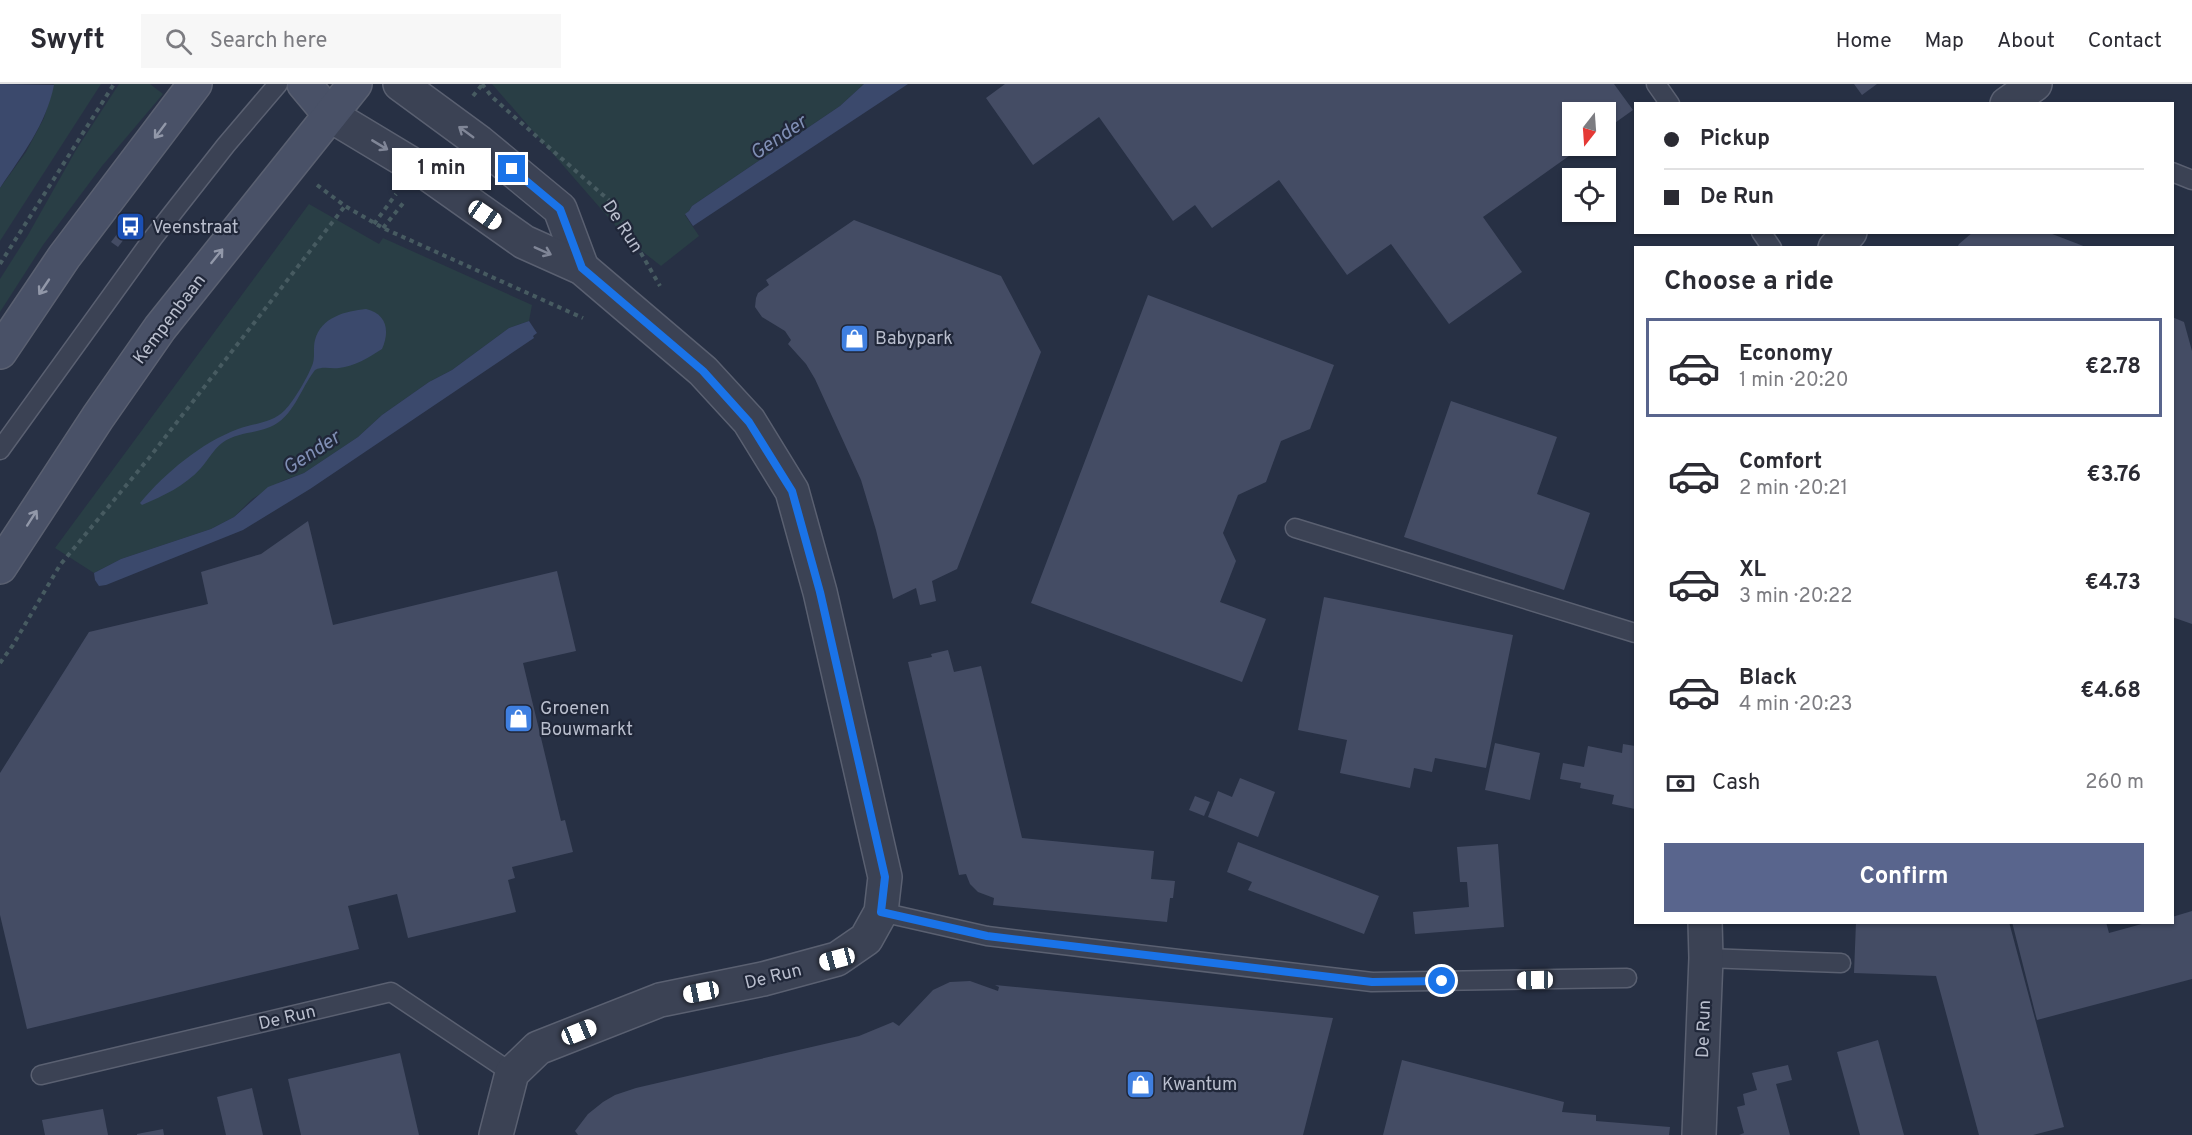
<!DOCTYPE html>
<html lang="en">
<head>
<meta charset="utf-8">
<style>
  body { margin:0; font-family:Overpass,sans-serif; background:#f7f7f7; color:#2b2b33; height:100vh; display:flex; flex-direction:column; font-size:22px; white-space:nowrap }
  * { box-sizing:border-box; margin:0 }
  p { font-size:20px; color:#7c7c81 }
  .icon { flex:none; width:33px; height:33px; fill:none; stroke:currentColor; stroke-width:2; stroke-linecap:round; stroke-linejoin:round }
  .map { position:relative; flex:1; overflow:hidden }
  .sheet { position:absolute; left:1634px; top:162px; width:540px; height:678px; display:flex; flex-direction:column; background:#fff; border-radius:0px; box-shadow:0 2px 4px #0004 }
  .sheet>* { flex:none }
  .guide { position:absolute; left:1634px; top:18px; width:540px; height:132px; border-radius:0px; box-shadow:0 2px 4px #0004; display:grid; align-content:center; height:132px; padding:0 30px; background:#fff }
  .needle { width:39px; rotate:197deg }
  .controls { position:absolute; left:1562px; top:18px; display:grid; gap:12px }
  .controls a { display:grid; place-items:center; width:54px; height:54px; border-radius:0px; background:#fff; box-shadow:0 2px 4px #0004; font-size:30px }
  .end { position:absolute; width:27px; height:27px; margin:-14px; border:8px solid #1a73e8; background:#fff; box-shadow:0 0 0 3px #fff }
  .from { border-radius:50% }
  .bubble { position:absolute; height:42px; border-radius:0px; background:#fff; box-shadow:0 2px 4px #0004; font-size:20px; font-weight:700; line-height:42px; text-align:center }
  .car { position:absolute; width:18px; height:36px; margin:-18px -9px; border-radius:8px; box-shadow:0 0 4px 2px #0007; background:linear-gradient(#fff 24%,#345 0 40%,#fff 0 76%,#345 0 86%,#fff 0) }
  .guide b { display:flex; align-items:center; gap:21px; height:57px; font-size:22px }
  .guide b+b { border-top:2px solid #e1e1e2 }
  .guide i { width:15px; height:15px; background:#2b2b33 }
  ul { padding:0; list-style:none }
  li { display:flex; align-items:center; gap:18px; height:99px; margin:0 12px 9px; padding:0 18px; border:3px solid transparent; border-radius:0px }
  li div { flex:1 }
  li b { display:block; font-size:22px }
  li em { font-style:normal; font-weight:700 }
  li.on { border-color:#59658d }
  li>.icon { width:54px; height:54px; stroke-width:1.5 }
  h2 { padding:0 30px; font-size:27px; line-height:72px }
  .pay { display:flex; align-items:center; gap:15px; height:66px; padding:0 30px; font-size:22px }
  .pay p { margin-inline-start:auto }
  .primary-button { display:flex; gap:12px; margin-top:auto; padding:12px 30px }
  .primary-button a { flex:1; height:69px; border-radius:0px; background:#59658d; color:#fff; font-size:24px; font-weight:700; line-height:69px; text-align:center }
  header { display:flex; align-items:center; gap:36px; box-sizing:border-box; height:84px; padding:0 30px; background:#fff; border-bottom:2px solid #e1e1e2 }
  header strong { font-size:28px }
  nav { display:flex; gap:33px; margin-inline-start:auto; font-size:21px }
  .search { width:420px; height:54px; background:#f7f7f7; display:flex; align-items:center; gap:15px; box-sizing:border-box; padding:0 21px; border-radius:0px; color:#7c7c81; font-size:22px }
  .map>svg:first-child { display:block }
</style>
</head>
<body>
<header>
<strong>Swyft</strong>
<div class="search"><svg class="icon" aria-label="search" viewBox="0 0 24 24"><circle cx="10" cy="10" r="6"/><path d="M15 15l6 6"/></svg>Search here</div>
<nav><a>Home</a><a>Map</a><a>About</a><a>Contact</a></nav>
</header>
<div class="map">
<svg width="2192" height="1051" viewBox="0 0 2192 1051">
  <rect width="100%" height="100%" fill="#273044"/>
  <g fill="#293e45">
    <path d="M54 0H101L0 157V104L26 68 44 34Z"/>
    <path d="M119 0H150L163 10 102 82 43 161 0 228V195L28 151 76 66Z"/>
    <path d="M492 0H864L840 22 692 122 689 127 685 131 699 152 661 182 628 156Z"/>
    <path d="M309 120 379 160 383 154 532 221 529 237 509 244 452 286 429 298 382 331 358 353 304 389 282 397 252 415 234 433 211 445 121 475 94 489 55 464Z"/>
  </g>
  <g fill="#3b496c">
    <path d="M0 0 54 1C46 41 22 71 0 104Z"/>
    <path d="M864 0H908L693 142 685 130 689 127 692 122 840 22Z"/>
    <path d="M366 225C387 230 390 247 382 265 368 274 355 282 339 284 330 285 323 282 315 286 300 305 294 333 270 343 253 350 237 348 222 359 213 366 208 376 201 384 185 402 163 412 142 421L140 419C166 388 201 359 238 345 254 339 273 339 285 326 294 317 309 291 313 279 315 271 313 263 315 256 321 233 346 227 366 225Z"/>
    <path d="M529 237 537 249 533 252 534 254 310 405 243 446 106 501 99 502 95 496 94 489 121 475 211 445 234 433 268 403 304 389 358 353 382 331 429 298 452 286 509 244Z"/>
  </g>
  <g fill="#444c64">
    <path d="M1005 0H1614L1633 26 1605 46V28H1572V62H1583L1483 133 1522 188 1449 240 1391 160 1347 191 1279 96 1212 144 1195 121 1173 137 1099 33 1033 81 986 14Z"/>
    <path d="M1854 0H1877L1862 11Z"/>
    <path d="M854 136 1001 192 1041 268 957 485 932 497 936 517 920 521 916 504 893 515 876 446 861 396 815 295 806 280 788 260 791 256 785 247 762 233 755 223 756 214 758 209 769 201 766 196Z"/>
    <path d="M124 141 131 146 118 163 111 158Z"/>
    <path d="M1973 148H2047L2086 163 1957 164 1959 160Z"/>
    <path d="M1148 211 1334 281 1310 345 1281 357 1266 398 1238 411 1223 449 1236 477 1220 518 1266 535 1242 598 1031 519Z"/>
    <path d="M2172 233 2184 238 2192 267V540L2172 533Z"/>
    <path d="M1451 317 1557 353 1537 410 1590 429 1564 506 1404 453Z"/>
    <path d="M308 437 333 541 557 487 576 567 523 579 561 737 565 736 573 768 512 783 515 794 508 796 516 828 408 854 397 810 348 822 359 865 27 945 0 831V689L89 548 208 520 201 488 261 470Z"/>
    <path d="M1324 513 1513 551 1486 684 1435 674 1432 688 1414 684 1410 704 1340 689 1347 656 1298 646Z"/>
    <path d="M948 566 954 588 981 582 1022 754 1154 767 1151 795 1175 797 1173 814H1170L1167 838 993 821 994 814 978 808 970 800 966 790 959 791 908 578 932 573 931 570Z"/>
    <path d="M1495 659 1540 669 1530 716 1485 706Z"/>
    <path d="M1623 660 1635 662V725L1612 720 1614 711 1580 704 1581 699 1560 695 1563 679 1584 683 1588 662 1622 669Z"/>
    <path d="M1240 694 1275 708 1258 753 1208 733 1218 707 1232 713Z"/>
    <path d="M1195 712 1210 718 1204 732 1189 726Z"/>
    <path d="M1238 758 1379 812 1364 850 1248 806 1252 798 1227 788Z"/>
    <path d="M1498 760 1504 843 1415 850 1413 828 1469 823 1467 798H1460L1457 763Z"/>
    <path d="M2192 827V895L2037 936 2012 838H2106L2109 849 2149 838H2172V833Z"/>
    <path d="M1856 838H2009L2064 1043 2033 1051H1979L1936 892 1854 889Z"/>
    <path d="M970 897 998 907 999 903 995 901 1333 934 1303 1051H578L575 1047 588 1030 603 1018 615 1011 636 1004 859 952 893 938 899 942 933 906 950 898Z"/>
    <path d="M1878 956 1904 1051H1860L1837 968Z"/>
    <path d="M400 969 419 1051H301L288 995Z"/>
    <path d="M1402 976 1564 1018 1562 1028 1596 1031V1037L1670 1043 1669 1051H1383Z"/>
    <path d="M1788 981 1792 996 1776 1000 1790 1051H1739L1744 1049 1737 1023 1745 1021 1743 1010 1757 1006 1752 989Z"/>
    <path d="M252 1004 263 1051H226L217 1013Z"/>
    <path d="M103 1025 108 1051H45L42 1036Z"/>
    <path d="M163 1045 164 1051H137V1050Z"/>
  </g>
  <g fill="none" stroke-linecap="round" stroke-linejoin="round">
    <defs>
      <g id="lane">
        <path d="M1656 0 1670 20"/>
        <path d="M2172 88 2192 96"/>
        <path d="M1761 148 1772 164"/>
        <path d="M0 366 153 154 226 61 278 0"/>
        <path d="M1295 444 1635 549"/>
        <path d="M881 828 987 852 1372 898 1627 894"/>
        <path d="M1706 874 1841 879"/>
        <path d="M41 991 391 908 512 989"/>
      </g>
      <g id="street">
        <path d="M400 0 479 58 560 125 582 184"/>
        <path d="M2007 20 2035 0"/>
        <path d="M330 31 428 90 524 158 582 184 703 287 749 337 792 407 820 508 885 793 881 828 866 855 837 875 763 895 660 916 538 964 512 989 496 1051"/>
        <path d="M1835 164 1850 148"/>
        <path d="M1699 1051 1706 874 1705 838"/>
      </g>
      <g id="secondary">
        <path d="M304 0 330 31"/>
        <path d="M0 268 64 173 195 0"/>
        <path d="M0 483 98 333 160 244 355 0"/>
      </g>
    </defs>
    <use href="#lane" stroke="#5a6071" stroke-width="21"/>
    <use href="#street" stroke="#5a6071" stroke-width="36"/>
    <use href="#secondary" stroke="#5a6071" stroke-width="36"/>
    <g stroke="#475b61" stroke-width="4" stroke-dasharray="4.5 4.5" stroke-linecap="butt">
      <path d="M482 0 492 13 612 119 660 202"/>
      <path d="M473 12 482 1"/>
      <path d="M317 101 345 122 383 144 583 234"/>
      <path d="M374 140 396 110"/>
      <path d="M383 144 405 117"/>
      <path d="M0 180 114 0"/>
      <path d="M0 579 13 561 60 481 149 374 345 122"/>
    </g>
    <use href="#lane" stroke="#3b4254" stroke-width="18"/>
    <use href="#street" stroke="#3b4254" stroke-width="33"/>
    <use href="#secondary" stroke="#495167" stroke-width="33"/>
  </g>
  <defs><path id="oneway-shaft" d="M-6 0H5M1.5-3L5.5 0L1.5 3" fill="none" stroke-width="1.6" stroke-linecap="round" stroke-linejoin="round" transform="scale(1.5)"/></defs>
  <g stroke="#9298a9">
    <use href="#oneway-shaft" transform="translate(160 47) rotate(127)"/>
    <use href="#oneway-shaft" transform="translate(217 172) rotate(-51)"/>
    <use href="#oneway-shaft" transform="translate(44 203) rotate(124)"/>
    <use href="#oneway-shaft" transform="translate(32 434) rotate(-57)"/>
  </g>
  <g stroke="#808697">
    <use href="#oneway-shaft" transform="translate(466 48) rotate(-144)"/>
    <use href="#oneway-shaft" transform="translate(380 61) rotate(31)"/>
    <use href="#oneway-shaft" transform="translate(543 167) rotate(24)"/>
  </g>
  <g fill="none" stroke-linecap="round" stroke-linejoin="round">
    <path stroke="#1a73e8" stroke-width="8" d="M512 85 560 125 582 184 703 287 749 338 792 407 820 508 885 793 881 828 987 852 1372 898 1442 897"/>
  </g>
  <defs>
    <symbol id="bus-square" viewBox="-11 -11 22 22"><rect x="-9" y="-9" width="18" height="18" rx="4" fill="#1a4fb4" stroke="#202739"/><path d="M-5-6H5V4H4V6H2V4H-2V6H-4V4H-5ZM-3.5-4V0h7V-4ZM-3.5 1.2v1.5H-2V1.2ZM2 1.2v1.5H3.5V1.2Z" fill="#fff"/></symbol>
    <symbol id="shop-square" viewBox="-11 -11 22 22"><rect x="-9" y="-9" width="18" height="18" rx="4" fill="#3f7fe0" stroke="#202739"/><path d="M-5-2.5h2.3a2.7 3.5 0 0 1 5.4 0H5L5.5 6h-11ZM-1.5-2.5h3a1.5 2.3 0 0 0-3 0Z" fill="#fff"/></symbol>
  </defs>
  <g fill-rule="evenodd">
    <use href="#bus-square" x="114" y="126" width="33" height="33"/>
    <use href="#shop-square" x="838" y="238" width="33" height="33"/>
    <use href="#shop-square" x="502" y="618" width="33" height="33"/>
    <use href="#shop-square" x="1124" y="984" width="33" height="33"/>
  </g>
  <g text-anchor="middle" stroke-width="4.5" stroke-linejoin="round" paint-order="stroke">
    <g font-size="18" fill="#b9becd" stroke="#202739">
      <text transform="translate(623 142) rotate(57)" y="6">De Run</text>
      <text transform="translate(169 235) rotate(-53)" y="6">Kempenbaan</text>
      <text transform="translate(773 892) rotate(-14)" y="6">De Run</text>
      <text transform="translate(287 933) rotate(-13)" y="6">De Run</text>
      <text transform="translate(1703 945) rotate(-88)" y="6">De Run</text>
    </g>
    <g font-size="18" fill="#b9becd" stroke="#202739" text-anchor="start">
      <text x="152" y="149">Veenstraat</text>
      <text x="875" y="260">Babypark</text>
      <text x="540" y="630">Groenen<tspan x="540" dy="21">Bouwmarkt</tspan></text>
      <text x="1162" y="1006">Kwantum</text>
    </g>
    <g font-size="20" font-style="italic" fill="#808fb5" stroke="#202739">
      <text transform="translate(778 53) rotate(-34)" y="7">Gender</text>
      <text transform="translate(311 368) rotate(-33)" y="7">Gender</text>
    </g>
  </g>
</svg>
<div class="controls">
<a><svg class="needle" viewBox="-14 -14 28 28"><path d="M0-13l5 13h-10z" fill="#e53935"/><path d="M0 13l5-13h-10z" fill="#7c7c81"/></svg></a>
<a><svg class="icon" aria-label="locate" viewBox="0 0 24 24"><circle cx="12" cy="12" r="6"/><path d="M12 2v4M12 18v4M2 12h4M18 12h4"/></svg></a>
</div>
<i class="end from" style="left:1442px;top:897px"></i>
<i class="end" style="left:512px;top:85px"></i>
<div class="bubble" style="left:392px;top:64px;width:99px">1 min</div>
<i class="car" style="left:485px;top:131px;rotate:125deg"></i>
<i class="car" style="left:837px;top:875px;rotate:255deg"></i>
<i class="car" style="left:1535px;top:896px;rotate:269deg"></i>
<i class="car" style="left:701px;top:908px;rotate:259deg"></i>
<i class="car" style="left:579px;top:948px;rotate:68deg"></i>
<div class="guide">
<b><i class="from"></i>Pickup</b>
<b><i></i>De Run</b>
</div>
<section class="sheet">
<h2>Choose a ride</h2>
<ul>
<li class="on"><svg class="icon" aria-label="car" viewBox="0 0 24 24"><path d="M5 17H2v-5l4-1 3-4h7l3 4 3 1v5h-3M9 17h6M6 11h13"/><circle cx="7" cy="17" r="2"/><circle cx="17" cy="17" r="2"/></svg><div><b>Economy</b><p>1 min · 20:20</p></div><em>€2.78</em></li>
<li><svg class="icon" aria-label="car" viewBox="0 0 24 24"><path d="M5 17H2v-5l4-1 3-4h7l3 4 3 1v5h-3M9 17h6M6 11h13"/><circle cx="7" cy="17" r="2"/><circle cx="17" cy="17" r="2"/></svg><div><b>Comfort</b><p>2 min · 20:21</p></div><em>€3.76</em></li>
<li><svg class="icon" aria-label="car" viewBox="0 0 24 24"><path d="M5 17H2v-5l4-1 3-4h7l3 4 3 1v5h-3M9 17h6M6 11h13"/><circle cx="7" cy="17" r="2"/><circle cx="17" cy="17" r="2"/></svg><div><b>XL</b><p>3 min · 20:22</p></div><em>€4.73</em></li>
<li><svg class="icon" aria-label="car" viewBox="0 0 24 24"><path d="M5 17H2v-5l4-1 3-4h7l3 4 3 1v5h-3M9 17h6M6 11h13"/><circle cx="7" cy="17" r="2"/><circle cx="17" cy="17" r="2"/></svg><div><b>Black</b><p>4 min · 20:23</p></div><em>€4.68</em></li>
</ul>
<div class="pay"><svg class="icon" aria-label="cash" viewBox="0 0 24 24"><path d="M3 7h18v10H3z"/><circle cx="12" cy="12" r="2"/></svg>Cash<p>260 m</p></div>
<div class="primary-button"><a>Confirm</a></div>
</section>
</div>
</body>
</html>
